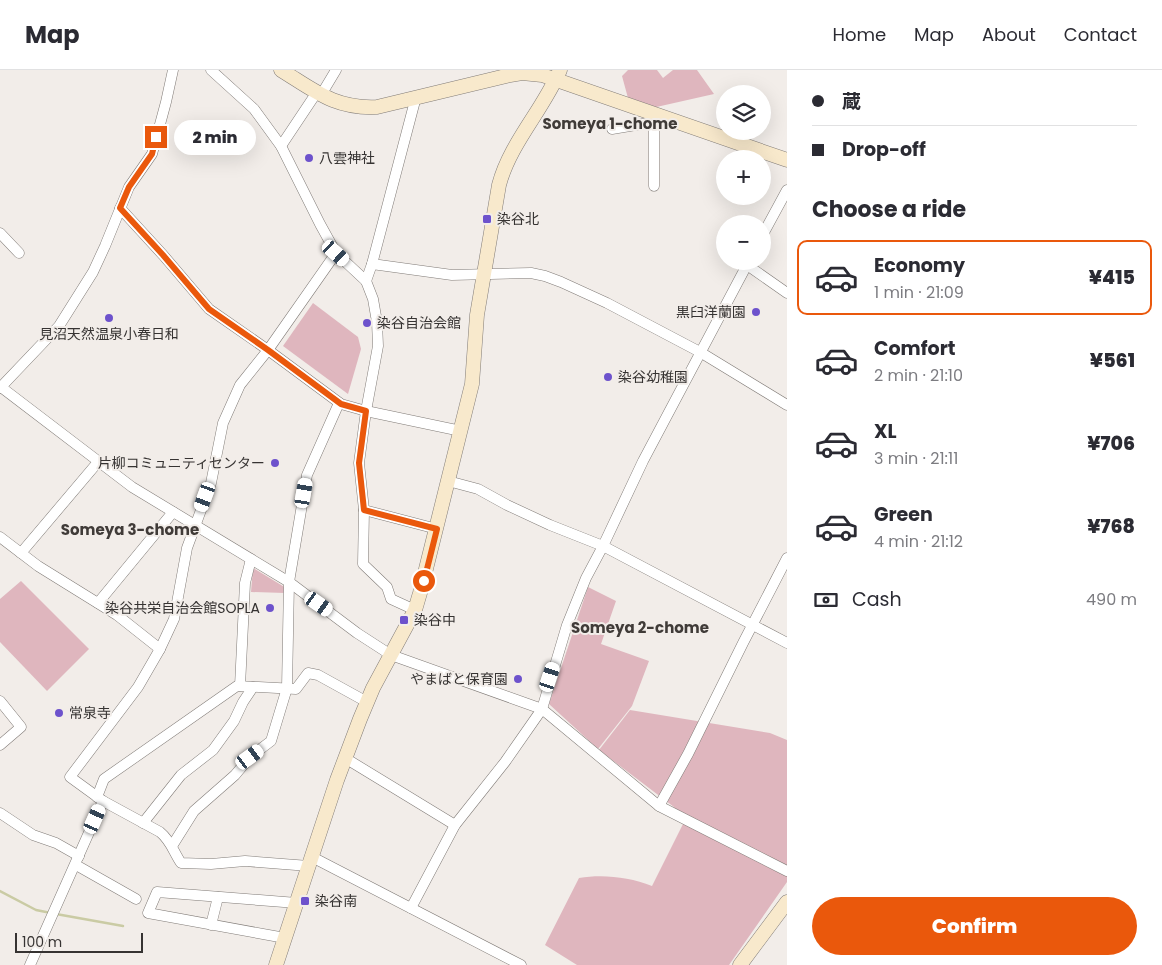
<!DOCTYPE html>
<html lang="en">
<head>
<meta charset="utf-8">
<style>
  body { margin:0; font-family:Poppins,"Noto Sans JP",sans-serif; background:#f2f2f3; color:#2b2b33; height:100vh; display:flex; flex-direction:column; font-size:19px; white-space:nowrap }
  * { box-sizing:border-box; margin:0 }
  p { font-size:16px; color:#7c7c81 }
  .icon { flex:none; width:28px; height:28px; fill:none; stroke:currentColor; stroke-width:2; stroke-linecap:round; stroke-linejoin:round }
  .map { position:relative; flex:1; overflow:hidden }
  .drawer { display:flex; flex-direction:column; background:#fff; width:375px }
  .drawer>* { flex:none }
  .banner { display:grid; align-content:center; height:110px; padding:0 25px; background:#fff }
  .tools { position:absolute; left:716px; top:15px; display:grid; gap:10px }
  .tools a { display:grid; place-items:center; width:55px; height:55px; border-radius:50%; background:#fff; box-shadow:0 5px 20px #0002; font-size:25px }
  .scale { position:absolute; left:15px; bottom:12px; width:128px; box-sizing:border-box; padding-left:5px; border:2px solid #363332; border-top:0; font-size:14px; line-height:18px; white-space:nowrap; color:#363332; -webkit-text-stroke:4px #f2ede9; paint-order:stroke }
  .end { position:absolute; width:22px; height:22px; margin:-11px; border:6px solid #ea580c; background:#fff; box-shadow:0 0 0 2px #fff }
  .from { border-radius:50% }
  .bubble { position:absolute; height:35px; border-radius:18px; background:#fff; box-shadow:0 5px 20px #0002; font-size:16px; font-weight:800; line-height:35px; text-align:center }
  .car { position:absolute; width:15px; height:30px; margin:-15px -8px; border-radius:6px; box-shadow:0 0 4px 1px #0007; background:linear-gradient(#fff 24%,#345 0 40%,#fff 0 76%,#345 0 86%,#fff 0) }
  .banner b { display:flex; align-items:center; gap:18px; height:48px; font-size:19px }
  .banner b+b { border-top:1px solid #e1e1e2 }
  .banner i { width:12px; height:12px; background:#2b2b33 }
  ul { padding:0; list-style:none }
  li { display:flex; align-items:center; gap:15px; height:75px; margin:0 10px 8px; padding:0 15px; border:2px solid transparent; border-radius:10px }
  li div { flex:1 }
  li b { display:block; font-size:19px }
  li em { font-style:normal; font-weight:800 }
  li.selected { border-color:#ea580c }
  li>.icon { width:45px; height:45px; stroke-width:1.5 }
  h2 { padding:0 25px; font-size:22px; line-height:60px }
  .pay { display:flex; align-items:center; gap:12px; height:55px; padding:0 25px; font-size:19px }
  .pay p { margin-inline-start:auto }
  .primary-button { display:flex; gap:10px; margin-top:auto; padding:10px 25px }
  .primary-button a { flex:1; height:58px; border-radius:30px; background:#ea580c; color:#fff; font-size:20px; font-weight:800; line-height:58px; text-align:center }
  header { display:flex; align-items:center; gap:30px; box-sizing:border-box; height:70px; padding:0 25px; background:#fff; border-bottom:1px solid #e1e1e2 }
  header strong { font-size:24px }
  nav { display:flex; gap:28px; margin-inline-start:auto; font-size:18px }
  main { display:flex; flex:1; min-height:0 }
  .map>svg:first-child { display:block }
</style>
</head>
<body>
<header>
<strong>Map</strong>
<nav><a>Home</a><a>Map</a><a>About</a><a>Contact</a></nav>
</header>
<main>
<div class="map">
<svg width="787" height="895" viewBox="0 0 787 895">
  <rect width="100%" height="100%" fill="#f2ede9"/>
  <g fill="#dfb6be">
    <path d="M628 0H657L663 8 673 0H697L714 24 652 38 628 28 622 6Z"/>
    <path d="M313 233 358 267 361 279 348 324 283 276Z"/>
    <path d="M253 498 286 518 285 523 251 522Z"/>
    <path d="M21 511 89 579 47 621 0 572V529Z"/>
    <path d="M588 517 616 531 601 574 649 591 632 636 598 679 549 634Z"/>
    <path d="M630 640 770 663 787 670V812L729 895H577L545 875 579 808C603 804 629 807 652 816L683 754 674 737 599 680Z"/>
  </g>
  <g fill="none" stroke-linecap="round" stroke-linejoin="round">
    <g stroke="#cacba4" stroke-width="2.5">
      <path d="M0 821 36 840 51 843"/>
      <path d="M56 844 123 856"/>
    </g>
    <defs>
      <g id="street">
        <path d="M211 0 254 39 281 76 320 154 336 183 366 211 373 229 377 252 378 276 366 341 359 393 364 440 363 494 387 517 391 529 415 540"/>
        <path d="M321 25 336 0"/>
        <path d="M612 59 654 52"/>
        <path d="M281 76 317 22"/>
        <path d="M654 116V44"/>
        <path d="M120 138 163 185 209 239 268 280 341 334 366 341 461 361"/>
        <path d="M0 163 19 183"/>
        <path d="M762 166 787 120"/>
        <path d="M372 194 452 205 531 203 545 206 561 212 607 233 700 282 787 335"/>
        <path d="M747 195 787 223"/>
        <path d="M366 211 372 194 416 27"/>
        <path d="M1 317 132 417 289 512 357 563 391 585 542 639 659 736 787 801"/>
        <path d="M0 318 59 256 93 202 105 176 129 117 152 84 166 32 173 0"/>
        <path d="M448 411 478 419 507 435 550 455 603 476 787 573"/>
        <path d="M364 440 437 459"/>
        <path d="M0 467 38 496 117 545 160 579"/>
        <path d="M21 483 98 392"/>
        <path d="M98 533 173 442"/>
        <path d="M240 616 245 513 251 489"/>
        <path d="M0 631 21 657 0 675"/>
        <path d="M345 688 455 755"/>
        <path d="M97 727 104 709 237 616 296 619 308 603 318 605 367 632"/>
        <path d="M659 736 688 684 743 573 787 488"/>
        <path d="M0 743 33 765 56 773 79 786"/>
        <path d="M143 753 181 705 213 680 234 651 243 632 253 617"/>
        <path d="M172 776 194 741 235 705 250 687 271 671 287 618 289 512 307 405 339 333"/>
        <path d="M312 787 521 895"/>
        <path d="M76 795 136 829"/>
        <path d="M309 796 245 791 211 794 181 793C173 781 171 771 160 762L103 731 70 707 138 617 160 579 174 549 187 478 211 413 223 353 240 315 268 280 336 183"/>
        <path d="M411 838 455 755 505 692 542 639 567 555 586 508 603 476 643 391 749 191"/>
        <path d="M211 855 218 827"/>
        <path d="M285 868 148 843 157 822 297 833"/>
        <path d="M30 895 103 731"/>
      </g>
      <g id="secondary">
        <path d="M281 0C315 21 335 39 377 37L510 5 522 3 542 5 787 90"/>
        <path d="M276 895 337 710 360 649 373 618 415 540 420 523 472 314 477 245 499 115C510 73 543 40 560 0"/>
        <path d="M740 895 787 832"/>
      </g>
    </defs>
    <use href="#street" stroke="#807b77" stroke-width="11"/>
    <use href="#secondary" stroke="#807b77" stroke-width="15"/>
    <use href="#street" stroke="#fff" stroke-width="10"/>
    <use href="#secondary" stroke="#f8e9cc" stroke-width="14"/>
  </g>
  <g fill="none" stroke-linecap="round" stroke-linejoin="round">
    <path stroke="#ea580c" stroke-width="6" d="M156 67 152 84 129 117 120 138 163 185 209 239 268 280 341 334 366 341 359 393 364 440 437 459 424 511"/>
  </g>
  <g fill="#6d52cc" stroke="#f2ede9" stroke-width="2">
    <circle cx="309" cy="88" r="5"/>
    <rect x="482" y="144" width="10" height="10" rx="2.5"/>
    <circle cx="756" cy="242" r="5"/>
    <circle cx="109" cy="248" r="5"/>
    <circle cx="367" cy="253" r="5"/>
    <circle cx="608" cy="307" r="5"/>
    <circle cx="275" cy="393" r="5"/>
    <circle cx="270" cy="538" r="5"/>
    <rect x="399" y="545" width="10" height="10" rx="2.5"/>
    <circle cx="518" cy="609" r="5"/>
    <circle cx="59" cy="643" r="5"/>
    <rect x="300" y="826" width="10" height="10" rx="2.5"/>
  </g>
  <g text-anchor="middle" stroke-width="4" stroke-linejoin="round" paint-order="stroke">
    <g font-size="14" fill="#363332" stroke="#f2ede9" text-anchor="start">
      <text x="319" y="93">八雲神社</text>
      <text x="497" y="154">染谷北</text>
      <text x="746" y="247" text-anchor="end">黒臼洋蘭園</text>
      <text x="377" y="258">染谷自治会館</text>
      <text x="109" y="269" text-anchor="middle">見沼天然温泉小春日和</text>
      <text x="618" y="312">染谷幼稚園</text>
      <text x="265" y="398" text-anchor="end">片柳コミュニティセンター</text>
      <text x="260" y="543" text-anchor="end">染谷共栄自治会館SOPLA</text>
      <text x="414" y="555">染谷中</text>
      <text x="508" y="614" text-anchor="end">やまばと保育園</text>
      <text x="69" y="648">常泉寺</text>
      <text x="315" y="836">染谷南</text>
    </g>
    <g font-size="15" font-weight="bold" fill="#403b38" stroke="#f2ede9">
      <text x="610" y="59">Someya 1-chome</text>
      <text x="130" y="465">Someya 3-chome</text>
      <text x="640" y="563">Someya 2-chome</text>
    </g>
  </g>
</svg>
<div class="tools">
<a><svg class="icon" aria-label="layers" viewBox="0 0 24 24"><path d="M12 4l9 5-9 5-9-5zM3 14l9 5 9-5"/></svg></a>
<a>+</a>
<a>−</a>
</div>
<div class="scale">100 m</div>
<i class="end from" style="left:424px;top:511px"></i>
<i class="end" style="left:156px;top:67px"></i>
<div class="bubble" style="left:174px;top:50px;width:82px">2 min</div>
<i class="car" style="left:336px;top:183px;rotate:132deg"></i>
<i class="car" style="left:304px;top:423px;rotate:10deg"></i>
<i class="car" style="left:205px;top:427px;rotate:200deg"></i>
<i class="car" style="left:319px;top:534px;rotate:125deg"></i>
<i class="car" style="left:550px;top:607px;rotate:18deg"></i>
<i class="car" style="left:250px;top:687px;rotate:54deg"></i>
<i class="car" style="left:95px;top:749px;rotate:24deg"></i>
</div>
<section class="drawer">
<div class="banner">
<b><i class="from"></i>蔵</b>
<b><i></i>Drop-off</b>
</div>
<h2>Choose a ride</h2>
<ul>
<li class="selected"><svg class="icon" aria-label="car" viewBox="0 0 24 24"><path d="M5 17H2v-5l4-1 3-4h7l3 4 3 1v5h-3M9 17h6M6 11h13"/><circle cx="7" cy="17" r="2"/><circle cx="17" cy="17" r="2"/></svg><div><b>Economy</b><p>1 min · 21:09</p></div><em>¥415</em></li>
<li><svg class="icon" aria-label="car" viewBox="0 0 24 24"><path d="M5 17H2v-5l4-1 3-4h7l3 4 3 1v5h-3M9 17h6M6 11h13"/><circle cx="7" cy="17" r="2"/><circle cx="17" cy="17" r="2"/></svg><div><b>Comfort</b><p>2 min · 21:10</p></div><em>¥561</em></li>
<li><svg class="icon" aria-label="car" viewBox="0 0 24 24"><path d="M5 17H2v-5l4-1 3-4h7l3 4 3 1v5h-3M9 17h6M6 11h13"/><circle cx="7" cy="17" r="2"/><circle cx="17" cy="17" r="2"/></svg><div><b>XL</b><p>3 min · 21:11</p></div><em>¥706</em></li>
<li><svg class="icon" aria-label="car" viewBox="0 0 24 24"><path d="M5 17H2v-5l4-1 3-4h7l3 4 3 1v5h-3M9 17h6M6 11h13"/><circle cx="7" cy="17" r="2"/><circle cx="17" cy="17" r="2"/></svg><div><b>Green</b><p>4 min · 21:12</p></div><em>¥768</em></li>
</ul>
<div class="pay"><svg class="icon" aria-label="cash" viewBox="0 0 24 24"><path d="M3 7h18v10H3z"/><circle cx="12" cy="12" r="2"/></svg>Cash<p>490 m</p></div>
<div class="primary-button"><a>Confirm</a></div>
</section>
</main>
</body>
</html>
